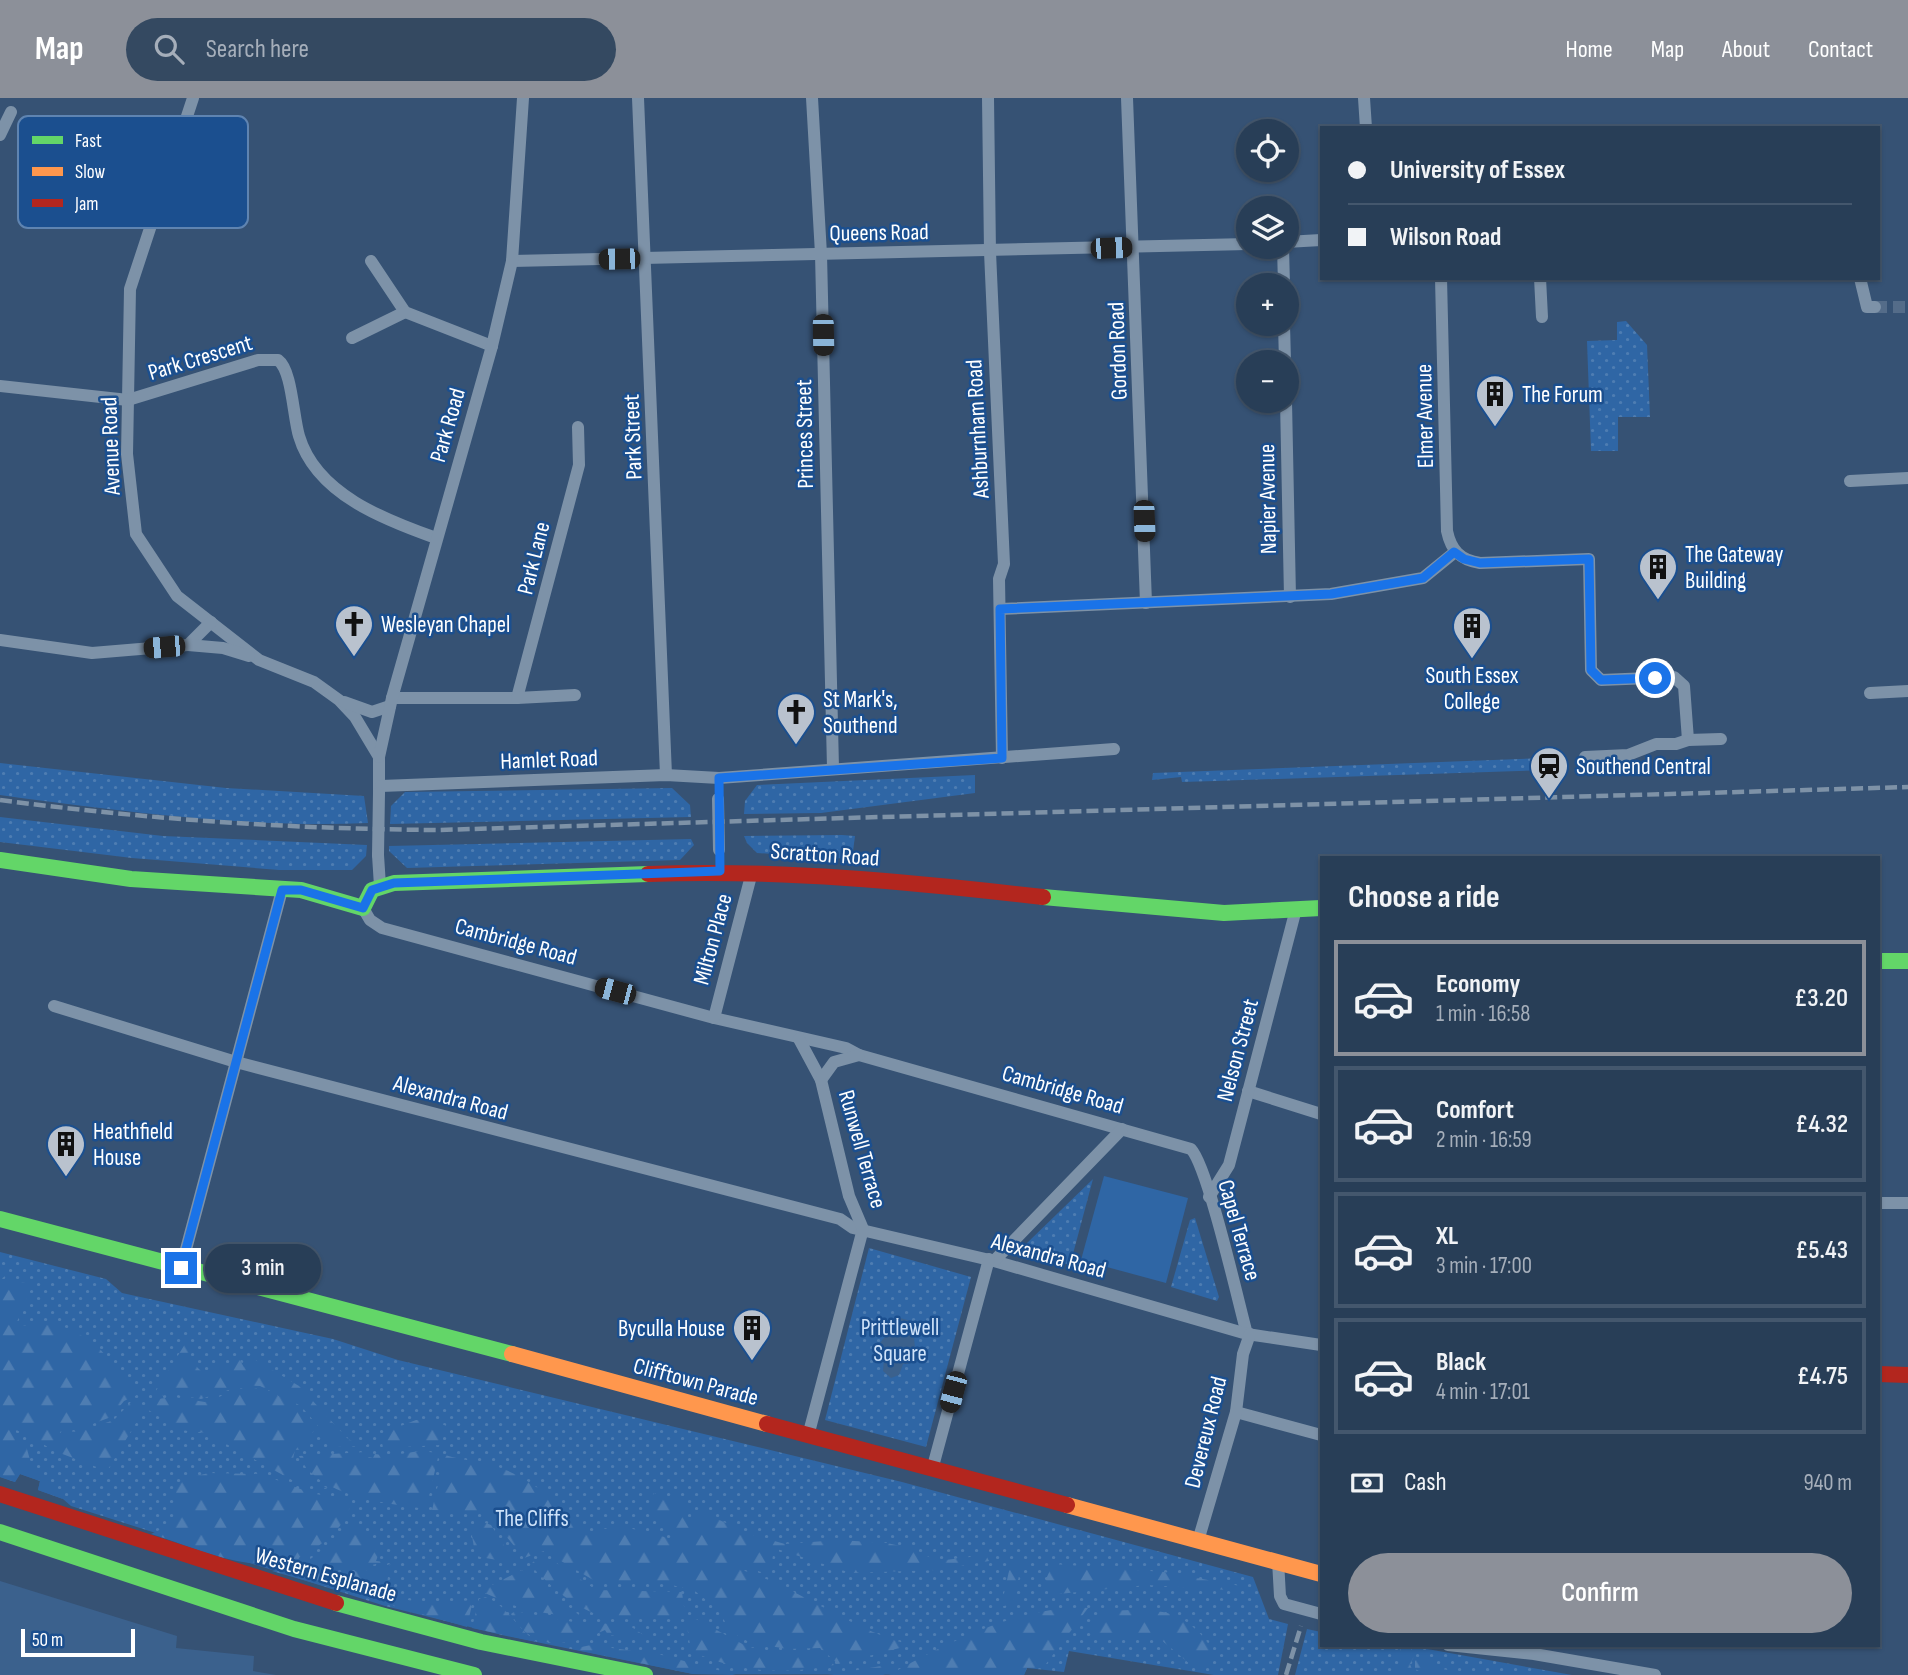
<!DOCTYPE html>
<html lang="en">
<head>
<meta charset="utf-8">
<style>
  body { margin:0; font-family:"Sofia Sans Condensed",sans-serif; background:#344961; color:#f1f3f6; height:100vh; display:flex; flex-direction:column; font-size:26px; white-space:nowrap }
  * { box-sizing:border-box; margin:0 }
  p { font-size:23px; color:#a5aeba }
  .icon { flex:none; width:38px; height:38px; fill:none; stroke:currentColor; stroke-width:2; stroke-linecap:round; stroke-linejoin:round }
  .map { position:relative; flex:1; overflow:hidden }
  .side { position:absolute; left:1320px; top:758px; width:560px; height:791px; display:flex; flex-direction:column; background:#283e57; border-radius:0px; box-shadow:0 2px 5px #0004,0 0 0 2px #44576d }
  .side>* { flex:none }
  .top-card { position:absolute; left:1320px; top:28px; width:560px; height:154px; border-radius:0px; box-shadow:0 2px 5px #0004,0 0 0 2px #44576d; display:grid; align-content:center; height:154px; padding:0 28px; background:#283e57 }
  .fabs { position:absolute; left:1236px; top:21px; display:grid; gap:14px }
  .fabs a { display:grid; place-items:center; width:63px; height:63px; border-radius:50%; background:#283e57; box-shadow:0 2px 5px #0004,0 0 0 2px #44576d; font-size:35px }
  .scale { position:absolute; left:21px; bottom:18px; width:114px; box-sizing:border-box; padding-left:7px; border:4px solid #fff; border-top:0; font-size:19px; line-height:24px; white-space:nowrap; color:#fff; -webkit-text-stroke:5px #1b4f8f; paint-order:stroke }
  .end { position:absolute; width:32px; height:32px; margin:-16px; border:9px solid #1a73e8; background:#fff; box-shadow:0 0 0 4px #fff }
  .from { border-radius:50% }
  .bubble { position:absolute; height:49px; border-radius:24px; background:#283e57; box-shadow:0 2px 5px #0004,0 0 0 2px #44576d; font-size:23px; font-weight:600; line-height:49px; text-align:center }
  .car { position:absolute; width:21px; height:42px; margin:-21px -10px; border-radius:9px; box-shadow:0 0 5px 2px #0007; background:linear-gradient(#222 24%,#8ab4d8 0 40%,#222 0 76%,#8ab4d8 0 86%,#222 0) }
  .top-card b { display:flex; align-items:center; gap:24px; height:66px; font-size:26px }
  .top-card b+b { border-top:2px solid #44576d }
  .top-card i { width:18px; height:18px; background:#f1f3f6 }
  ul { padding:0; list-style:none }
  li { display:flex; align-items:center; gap:21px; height:116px; margin:0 14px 10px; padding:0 14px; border:4px solid #44576d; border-radius:0px }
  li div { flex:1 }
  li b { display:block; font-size:26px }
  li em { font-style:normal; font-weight:600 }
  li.selected { border-color:#8c9099 }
  li>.icon { width:63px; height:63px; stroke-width:1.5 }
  h2 { padding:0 28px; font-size:32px; line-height:84px }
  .pay { display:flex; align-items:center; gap:18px; height:77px; padding:0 28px; font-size:26px }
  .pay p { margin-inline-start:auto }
  .button { display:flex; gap:14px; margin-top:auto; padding:14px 28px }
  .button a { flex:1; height:80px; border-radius:42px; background:#8c9099; color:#fff; font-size:28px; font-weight:600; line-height:80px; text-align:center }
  header { display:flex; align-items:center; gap:42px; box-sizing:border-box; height:98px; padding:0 35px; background:#8c9099; color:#fff }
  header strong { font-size:33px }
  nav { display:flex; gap:38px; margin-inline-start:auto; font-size:24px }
  .search { width:490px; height:63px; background:#344961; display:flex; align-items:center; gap:18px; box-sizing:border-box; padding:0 24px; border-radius:38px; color:#a5aeba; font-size:26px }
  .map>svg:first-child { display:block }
</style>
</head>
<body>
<header>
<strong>Map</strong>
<div class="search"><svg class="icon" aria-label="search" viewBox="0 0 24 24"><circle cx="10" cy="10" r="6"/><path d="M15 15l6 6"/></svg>Search here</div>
<nav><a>Home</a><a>Map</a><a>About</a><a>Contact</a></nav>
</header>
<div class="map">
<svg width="1908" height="1577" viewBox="0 0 1908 1577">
  <defs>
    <pattern id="green-dots" width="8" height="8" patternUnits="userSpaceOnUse" patternTransform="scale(1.75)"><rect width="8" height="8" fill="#2f66a5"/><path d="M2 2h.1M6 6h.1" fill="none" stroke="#4e7db2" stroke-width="1.8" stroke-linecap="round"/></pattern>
    <pattern id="forest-firs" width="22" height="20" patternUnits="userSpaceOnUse" patternTransform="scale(1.75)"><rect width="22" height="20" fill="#2f66a5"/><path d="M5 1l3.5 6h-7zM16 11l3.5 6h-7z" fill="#4e7db2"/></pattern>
  </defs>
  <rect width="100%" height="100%" fill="#365274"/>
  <g fill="url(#green-dots)">
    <path d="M1626 223 1647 247 1650 319H1618V353H1591L1587 243 1617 242V224Z"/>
    <path d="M1545 660 1547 672 1215 683 1182 684 1181 679 1152 682 1153 675Z"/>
    <path d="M0 665 226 690 364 698 368 725C253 730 135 715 21 700L0 697Z"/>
    <path d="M975 677V695L821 715 744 716 745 703 757 687Z"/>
    <path d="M672 690 690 707 691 719 390 726 391 708 405 694Z"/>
    <path d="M0 719 163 738 367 747 366 758 352 772H279L132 760 0 744Z"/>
    <path d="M842 737 855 738 852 761 757 755 747 745 744 738Z"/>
    <path d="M691 741 694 747 680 762 407 770 389 753V748Z"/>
    <path d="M1093 1081 1070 1167 1026 1155 1027 1145Z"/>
    <path d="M1195 1120 1219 1199 1217 1203 1171 1189 1190 1122Z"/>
    <path d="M869 1150 971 1179 926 1349 825 1322Z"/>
    <path d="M0 1154 106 1181 122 1195 333 1241 398 1262 902 1384 1253 1479 1269 1521 1288 1526 1278 1577H1214L1069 1553 1064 1574 1027 1570 1024 1577 693 1576 502 1537 385 1508 71 1408 63 1401 38 1392 40 1383 20 1376 15 1384 0 1379Z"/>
    <path d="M1307 1531 1321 1534V1547H1405L1572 1577H1295Z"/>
  </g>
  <g fill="url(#forest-firs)">
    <path d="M0 1174 5 1178 0 1182 5 1187 10 1183 33 1186 16 1226C30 1230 41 1225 54 1227 66 1228 79 1236 89 1242 112 1256 118 1288 143 1294L124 1303 111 1319 79 1331 63 1330 50 1350 9 1328 25 1344 32 1369 63 1401 38 1392 40 1383 20 1376 15 1384 0 1379V1323L8 1327 0 1321Z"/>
    <path d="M187 1243 190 1248 189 1261 204 1276 210 1271 240 1262 244 1269 249 1267 247 1262 254 1261 299 1288 347 1340 355 1345 372 1343 365 1348 336 1349 301 1308 260 1288 244 1287 201 1301 172 1296 152 1299Z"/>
    <path d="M243 1290C271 1287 298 1308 315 1328L307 1351 295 1352 293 1361 310 1384 333 1392 292 1382 206 1335 181 1332 145 1310 107 1373 52 1352 64 1333 79 1334 114 1322 132 1303 144 1310 150 1302 173 1299 205 1304Z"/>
    <path d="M416 1322 436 1323 446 1328 441 1347 383 1350 382 1342 388 1333Z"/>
    <path d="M419 1353 439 1355 426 1411C386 1405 318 1399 299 1358L365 1354V1358L373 1360 375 1356 389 1358Z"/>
    <path d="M445 1357C464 1363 480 1363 498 1369 535 1382 562 1409 590 1435 621 1423 647 1434 677 1443L678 1437C661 1432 643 1413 654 1395L690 1406 687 1417 693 1430 696 1428 691 1416 699 1413 753 1437 785 1446 838 1442 887 1445 913 1451 937 1463 986 1457 989 1463 938 1472 851 1475 774 1450 770 1477 740 1467 742 1472C801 1491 851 1532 911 1547L838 1566 820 1550 788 1551 751 1545 729 1533 720 1513 695 1493 668 1486H600L544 1453 524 1460 487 1415 432 1412Z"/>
    <path d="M209 1375 261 1376 311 1395 352 1403C347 1422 337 1434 321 1446 271 1488 206 1453 151 1436L175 1425 176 1392 183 1381Z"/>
    <path d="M475 1421 491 1427 515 1465 480 1459 475 1455 472 1438Z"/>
    <path d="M352 1428 358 1430 379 1455 376 1463 385 1464 354 1471 303 1467Z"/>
    <path d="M538 1460 552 1462 596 1492 682 1494 685 1516C611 1527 586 1524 533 1470L532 1465Z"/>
    <path d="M1011 1464H1022L1013 1505 1001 1509Z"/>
    <path d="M390 1466 385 1498 431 1506 473 1502 467 1529 272 1473C312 1469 352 1481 390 1466Z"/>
    <path d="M1053 1466 1164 1474 1246 1489 1245 1493 1147 1487 1049 1497 1046 1481Z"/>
    <path d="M522 1472 579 1517V1520L525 1512 480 1493Z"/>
    <path d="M485 1499C506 1506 516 1530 537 1544L472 1530 479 1501Z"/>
    <path d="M1088 1510 1043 1570H1027L1024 1577H889C947 1545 1021 1507 1088 1510Z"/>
    <path d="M1132 1512C1143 1513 1156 1512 1167 1515 1185 1519 1213 1542 1214 1561L1206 1567H1191L1159 1540 1101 1539 1090 1530 1092 1520 1103 1513Z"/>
    <path d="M515 1513 578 1525 627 1526 651 1542 608 1537 605 1532C570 1548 534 1556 511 1516Z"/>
    <path d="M696 1521 748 1549 790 1556 820 1554 834 1567C785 1577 737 1575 691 1553L686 1522Z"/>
    <path d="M591 1547 662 1557 736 1577 693 1576 572 1551Z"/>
    <path d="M1400 1547 1409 1548 1415 1557 1410 1566 1414 1577H1400Z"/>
    <path d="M1420 1558 1436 1570 1478 1577H1427L1415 1571V1563Z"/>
    <path d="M893 1566 896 1571 883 1577H828Z"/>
  </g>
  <path fill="#2f66a5" d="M1104 1078 1188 1100 1166 1185 1081 1162Z"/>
  <g fill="#3b618d">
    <path d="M900 1220 911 1223V1239L914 1240 915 1250 908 1266H903L899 1277 891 1280 883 1273 884 1261 881 1260 880 1245Z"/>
    <path d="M0 1483 177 1538 176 1550 254 1558 253 1573 276 1577H0Z"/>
  </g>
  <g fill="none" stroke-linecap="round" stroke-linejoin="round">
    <path stroke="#546c89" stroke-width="12" stroke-dasharray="12 6" stroke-linecap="butt" d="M1875 209H1908"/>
    <g stroke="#7d92a8" stroke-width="12">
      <path d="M193 0 130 191 127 356 136 436 177 498 259 562 314 584 339 602 355 619 379 659V695"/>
      <path d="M638 0 666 677"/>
      <path d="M812 0 821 156 833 670"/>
      <path d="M988 0 990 154 1004 466 999 481 1002 660"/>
      <path d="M1127 0 1146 505"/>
      <path d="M1364 0 1366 30"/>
      <path d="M0 37 11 14"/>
      <path d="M1286 144 1321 142"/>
      <path d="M1283 149 1284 187"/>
      <path d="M371 163 405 214 492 248"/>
      <path d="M512 163 1248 146"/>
      <path d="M1441 180 1447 433C1451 452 1460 462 1480 465L1589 461 1591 572 1601 582 1674 579 1684 588 1688 642"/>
      <path d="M1540 180 1542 219"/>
      <path d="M1860 180 1867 209H1875"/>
      <path d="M1284 226 1285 264"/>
      <path d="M352 240 405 214"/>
      <path d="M0 288 128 302 258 262H278C292 272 293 318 299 338 316 396 385 422 436 440"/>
      <path d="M1286 303 1290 499"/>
      <path d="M1850 383 1908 380"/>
      <path d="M1000 511 1331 496 1423 480 1455 454"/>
      <path d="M0 542 92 555 188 547 211 524"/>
      <path d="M188 547 223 550 249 558"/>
      <path d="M1870 595 1908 593"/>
      <path d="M392 600H517L579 367 578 329"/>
      <path d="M517 600 575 597"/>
      <path d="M344 604 372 614 390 608"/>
      <path d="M379 659 392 600 492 248 512 163 523 0"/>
      <path d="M1585 659 1628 657 1656 646H1676L1688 642 1721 641"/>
      <path d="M381 688 666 677 719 680 1114 651"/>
      <path d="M378 757 380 788"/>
      <path d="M363 810 370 822 382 830 714 920 846 950 859 957 1191 1051C1208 1069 1238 1203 1247 1236"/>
      <path d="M54 908 236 964 840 1121 853 1130 994 1163 1247 1236 1321 1247"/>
      <path d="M714 920 752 774"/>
      <path d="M799 941 821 982 849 1098 863 1131 808 1338"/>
      <path d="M821 982 834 964 859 957"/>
      <path d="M1248 993 1321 1016"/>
      <path d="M1209 1099 1229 1067 1296 811"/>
      <path d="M1878 1105H1908"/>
      <path d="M994 1163 1122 1031"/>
      <path d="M181 1170 282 792"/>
      <path d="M1236 1314 1321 1337"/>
      <path d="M932 1372 989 1161"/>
      <path d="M1198 1443 1236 1314 1243 1256 1250 1236"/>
      <path d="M1278 1463 1280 1498 1284 1506 1321 1516"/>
      <path d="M1448 1547 1534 1556 1655 1577"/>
    </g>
    <g stroke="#63d668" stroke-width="16">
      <path d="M0 762 131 781 301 792 363 810 372 792 394 785 648 776"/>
      <path d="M1043 799 1224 815 1321 810"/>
      <path d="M1878 863H1908"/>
      <path d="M0 1121 512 1256"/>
      <path d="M0 1434 294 1531 474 1577"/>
      <path d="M336 1505 481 1544 645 1577"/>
    </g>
    <g stroke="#ff974d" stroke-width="16">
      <path d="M512 1256 767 1326"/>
      <path d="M1067 1407 1321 1476"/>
    </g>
    <g stroke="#b3261e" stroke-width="16">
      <path d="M648 776C780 771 912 784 1043 799"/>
      <path d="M1878 1276 1908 1277"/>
      <path d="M767 1326 1067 1407"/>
      <path d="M0 1396 336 1505"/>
    </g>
    <g stroke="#7e92a7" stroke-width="4.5" stroke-dasharray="12 5" stroke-linecap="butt">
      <path d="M0 702C145 721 290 731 437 732L1908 689"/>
      <path d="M1286 1577 1301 1528"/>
    </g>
    <g stroke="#7d92a8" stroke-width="12">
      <path d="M718 701 719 752"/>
      <path d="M378 757 379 695"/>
    </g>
  </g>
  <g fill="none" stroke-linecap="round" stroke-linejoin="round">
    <path stroke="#1a73e8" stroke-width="9" d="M181 1170 282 792H301L363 810 372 792 394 785 720 773 719 680 1002 660 1000 511 1331 496 1423 480 1454 454 1464 461 1480 465 1589 461 1591 572 1601 582 1655 580"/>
  </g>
  <defs>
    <symbol id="building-pin" viewBox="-11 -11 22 30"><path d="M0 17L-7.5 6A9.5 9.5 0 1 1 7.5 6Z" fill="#b9c2ce" stroke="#1b4f8f"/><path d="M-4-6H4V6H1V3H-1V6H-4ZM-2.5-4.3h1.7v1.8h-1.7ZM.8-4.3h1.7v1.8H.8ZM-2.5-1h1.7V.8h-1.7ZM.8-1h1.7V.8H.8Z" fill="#111"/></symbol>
    <symbol id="church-pin" viewBox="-11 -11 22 30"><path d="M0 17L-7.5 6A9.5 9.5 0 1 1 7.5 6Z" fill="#b9c2ce" stroke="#1b4f8f"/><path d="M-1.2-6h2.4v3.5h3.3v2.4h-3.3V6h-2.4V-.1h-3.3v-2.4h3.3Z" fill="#111"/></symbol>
    <symbol id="station-pin" viewBox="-11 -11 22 30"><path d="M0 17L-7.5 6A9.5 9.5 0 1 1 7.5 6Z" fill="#b9c2ce" stroke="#1b4f8f"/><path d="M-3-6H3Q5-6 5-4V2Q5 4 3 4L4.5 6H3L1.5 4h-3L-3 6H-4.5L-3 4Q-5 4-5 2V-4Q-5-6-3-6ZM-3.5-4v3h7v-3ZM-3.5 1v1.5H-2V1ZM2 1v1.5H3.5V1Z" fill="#111"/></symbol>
  </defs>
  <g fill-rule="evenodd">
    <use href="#building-pin" x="1473" y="274" width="44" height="60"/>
    <use href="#building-pin" x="1636" y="447" width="44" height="60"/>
    <use href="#church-pin" x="332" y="504" width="44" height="60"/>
    <use href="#building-pin" x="1450" y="506" width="44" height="60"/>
    <use href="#church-pin" x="774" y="592" width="44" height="60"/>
    <use href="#station-pin" x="1527" y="646" width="44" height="60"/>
    <use href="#building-pin" x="44" y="1024" width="44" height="60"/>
    <use href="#building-pin" x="730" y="1208" width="44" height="60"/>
  </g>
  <g text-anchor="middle" stroke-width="5" stroke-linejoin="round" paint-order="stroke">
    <g font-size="23" fill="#fff" stroke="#1b4f8f">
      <text transform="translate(879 134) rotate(-1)" y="8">Queens Road</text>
      <text transform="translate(1117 253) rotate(-92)" y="8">Gordon Road</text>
      <text transform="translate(200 259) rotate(-17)" y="8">Park Crescent</text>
      <text transform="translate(1424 318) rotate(-91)" y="8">Elmer Avenue</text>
      <text transform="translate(447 327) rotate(-74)" y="8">Park Road</text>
      <text transform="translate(977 331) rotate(-93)" y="8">Ashburnham Road</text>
      <text transform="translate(804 336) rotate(-91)" y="8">Princes Street</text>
      <text transform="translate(632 339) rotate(-92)" y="8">Park Street</text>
      <text transform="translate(110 348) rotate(-92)" y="8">Avenue Road</text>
      <text transform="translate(1267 401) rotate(-91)" y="8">Napier Avenue</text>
      <text transform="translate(533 460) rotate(-76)" y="8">Park Lane</text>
      <text transform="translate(549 661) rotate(-2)" y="8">Hamlet Road</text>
      <text transform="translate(825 756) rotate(4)" y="8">Scratton Road</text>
      <text transform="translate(712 841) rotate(-75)" y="8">Milton Place</text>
      <text transform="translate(516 843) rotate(15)" y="8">Cambridge Road</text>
      <text transform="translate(1237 952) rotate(-75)" y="8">Nelson Street</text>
      <text transform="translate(1063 991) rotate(16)" y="8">Cambridge Road</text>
      <text transform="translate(451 999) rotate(15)" y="8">Alexandra Road</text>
      <text transform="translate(863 1051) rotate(74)" y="8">Runwell Terrace</text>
      <text transform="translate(1240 1132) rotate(74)" y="8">Capel Terrace</text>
      <text transform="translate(1049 1157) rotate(15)" y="8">Alexandra Road</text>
      <text transform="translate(696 1283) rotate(15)" y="8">Clifftown Parade</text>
      <text transform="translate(1205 1334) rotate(-76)" y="8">Devereux Road</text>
      <text transform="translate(326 1476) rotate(16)" y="8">Western Esplanade</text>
    </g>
    <g font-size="23" fill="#fff" stroke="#1b4f8f" text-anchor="start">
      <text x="1522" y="304">The Forum</text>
      <text x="1685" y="464">The Gateway<tspan x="1685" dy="26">Building</tspan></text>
      <text x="381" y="534">Wesleyan Chapel</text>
      <text x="1472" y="585" text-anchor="middle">South Essex<tspan x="1472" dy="26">College</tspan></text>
      <text x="823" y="609">St Mark's,<tspan x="823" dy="26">Southend</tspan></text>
      <text x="1576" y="676">Southend Central</text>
      <text x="93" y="1041">Heathfield<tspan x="93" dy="26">House</tspan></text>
      <text x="725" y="1238" text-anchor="end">Byculla House</text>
    </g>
    <g font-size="23" fill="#cfe3fa" stroke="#1b4f8f">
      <text x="900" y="1237">Prittlewell<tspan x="900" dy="26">Square</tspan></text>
      <text x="532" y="1428">The Cliffs</text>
    </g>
  </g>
  <rect x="18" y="18" width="230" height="112" rx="10" fill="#1b4f8f" stroke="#5f84b1" stroke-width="2"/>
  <rect x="32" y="38" width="31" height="8" fill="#63d668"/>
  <rect x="32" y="69" width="31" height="9" fill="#ff974d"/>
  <rect x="32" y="101" width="31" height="8" fill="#b3261e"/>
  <g font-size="19" fill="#fff">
    <text x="75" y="49">Fast</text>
    <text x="75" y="80">Slow</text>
    <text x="75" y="112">Jam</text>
  </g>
</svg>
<div class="fabs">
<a><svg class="icon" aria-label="locate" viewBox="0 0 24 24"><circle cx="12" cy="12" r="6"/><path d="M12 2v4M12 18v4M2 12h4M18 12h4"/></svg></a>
<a><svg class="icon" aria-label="layers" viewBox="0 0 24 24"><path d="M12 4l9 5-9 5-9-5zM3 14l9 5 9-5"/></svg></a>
<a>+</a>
<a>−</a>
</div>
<div class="scale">50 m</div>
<i class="end from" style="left:1655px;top:580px"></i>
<i class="end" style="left:181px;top:1170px"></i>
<div class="bubble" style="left:205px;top:1146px;width:116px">3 min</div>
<i class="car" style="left:1111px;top:150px;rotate:88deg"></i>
<i class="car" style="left:619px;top:161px;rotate:269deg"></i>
<i class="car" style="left:823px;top:237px;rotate:179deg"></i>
<i class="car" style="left:1144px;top:423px;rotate:178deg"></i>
<i class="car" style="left:164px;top:549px;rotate:265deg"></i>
<i class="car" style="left:615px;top:893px;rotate:285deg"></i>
<i class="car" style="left:953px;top:1294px;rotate:195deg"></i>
<div class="top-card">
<b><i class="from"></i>University of Essex</b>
<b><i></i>Wilson Road</b>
</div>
<section class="side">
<h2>Choose a ride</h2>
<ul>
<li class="selected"><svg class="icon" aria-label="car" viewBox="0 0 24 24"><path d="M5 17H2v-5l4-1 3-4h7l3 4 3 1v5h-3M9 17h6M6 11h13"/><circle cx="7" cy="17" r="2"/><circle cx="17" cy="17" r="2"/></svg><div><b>Economy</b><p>1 min · 16:58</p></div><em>£3.20</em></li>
<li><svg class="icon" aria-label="car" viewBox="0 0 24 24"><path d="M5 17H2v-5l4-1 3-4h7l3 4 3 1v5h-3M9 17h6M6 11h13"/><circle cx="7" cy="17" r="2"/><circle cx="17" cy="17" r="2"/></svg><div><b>Comfort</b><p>2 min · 16:59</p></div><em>£4.32</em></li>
<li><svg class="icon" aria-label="car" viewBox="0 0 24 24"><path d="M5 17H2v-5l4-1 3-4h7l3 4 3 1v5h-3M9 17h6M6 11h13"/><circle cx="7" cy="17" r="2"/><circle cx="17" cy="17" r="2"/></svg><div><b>XL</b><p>3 min · 17:00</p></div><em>£5.43</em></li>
<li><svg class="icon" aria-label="car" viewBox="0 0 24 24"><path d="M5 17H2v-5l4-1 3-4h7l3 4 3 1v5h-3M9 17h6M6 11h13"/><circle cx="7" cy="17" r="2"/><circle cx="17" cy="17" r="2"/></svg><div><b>Black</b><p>4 min · 17:01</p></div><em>£4.75</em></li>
</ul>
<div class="pay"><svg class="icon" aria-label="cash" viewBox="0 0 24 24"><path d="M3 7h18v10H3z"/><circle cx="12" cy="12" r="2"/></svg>Cash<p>940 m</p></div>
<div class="button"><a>Confirm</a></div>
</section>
</div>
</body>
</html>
